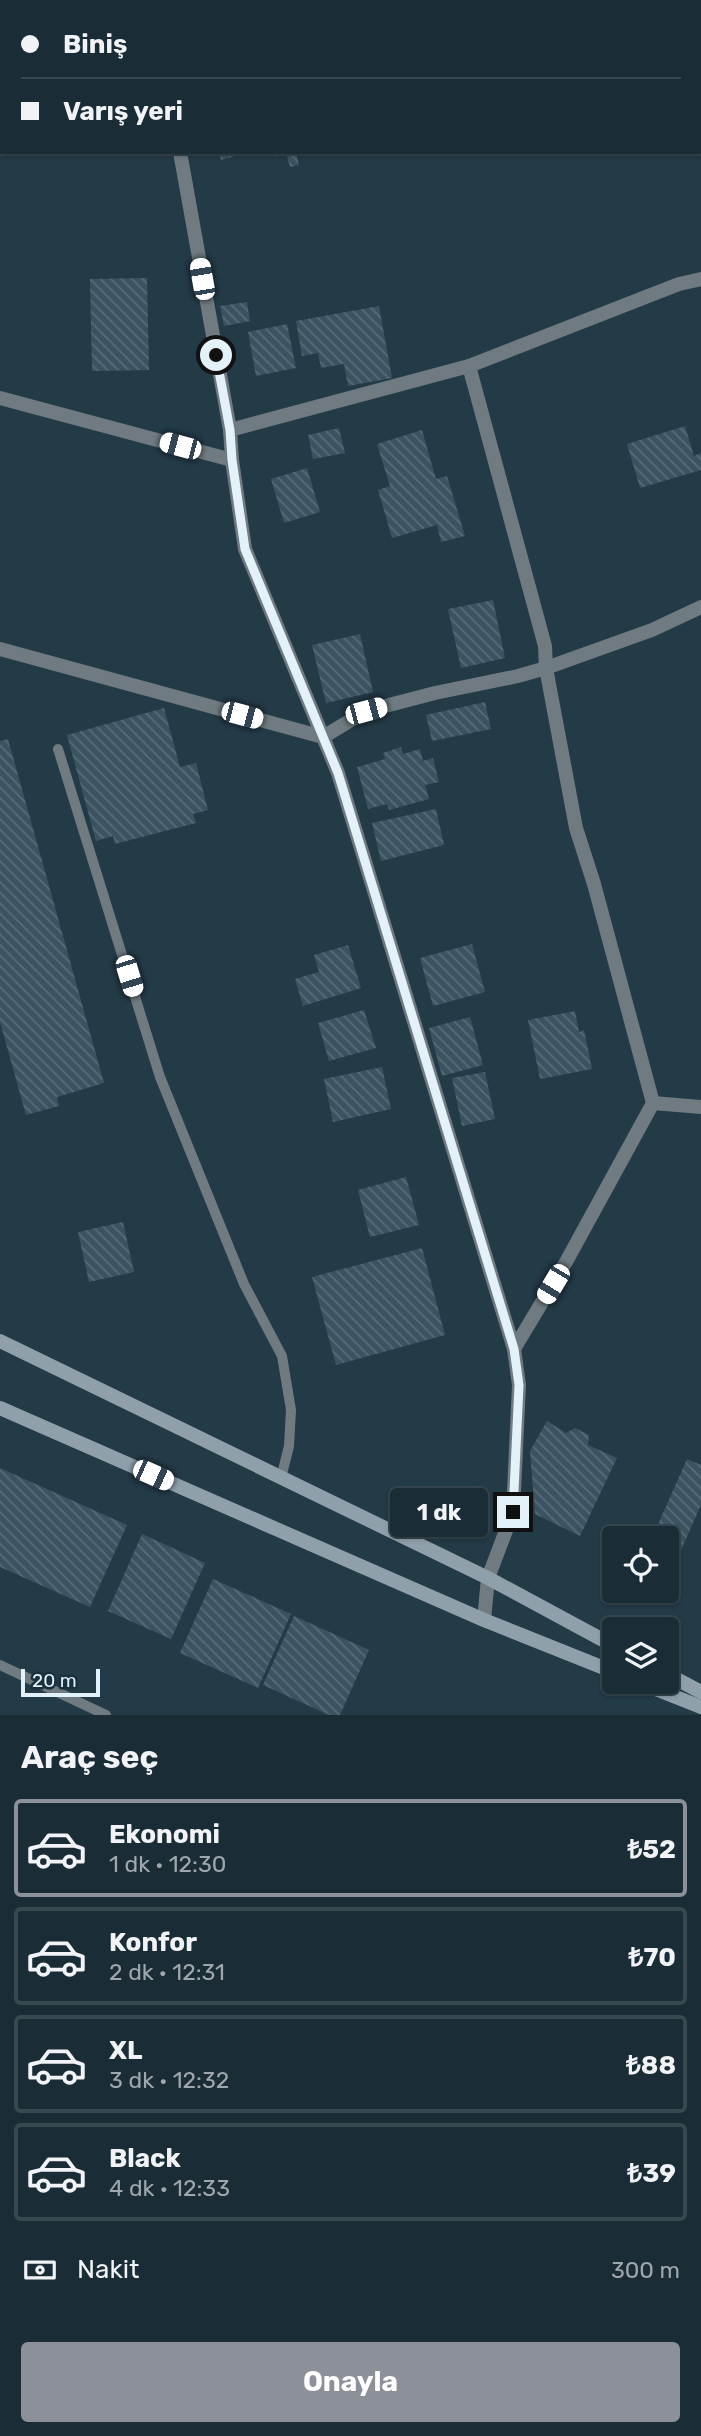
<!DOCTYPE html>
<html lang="tr">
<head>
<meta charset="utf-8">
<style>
  body { margin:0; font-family:Rubik,sans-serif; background:#23343d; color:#f1f3f6; height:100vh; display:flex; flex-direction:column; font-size:26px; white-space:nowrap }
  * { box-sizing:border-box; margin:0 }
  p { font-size:23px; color:#9fa7ad }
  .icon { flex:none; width:38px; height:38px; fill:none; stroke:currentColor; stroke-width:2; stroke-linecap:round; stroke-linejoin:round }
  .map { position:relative; height:1715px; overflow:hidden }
  .panel { display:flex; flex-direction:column; background:#1a2c35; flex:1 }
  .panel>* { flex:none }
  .guide { position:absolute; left:0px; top:0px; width:702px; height:154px; box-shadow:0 2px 5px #0004,0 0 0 2px #384850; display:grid; align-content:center; height:154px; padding:0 21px; background:#1a2c35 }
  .buttons { position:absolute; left:602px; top:1526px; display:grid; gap:14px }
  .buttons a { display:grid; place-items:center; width:77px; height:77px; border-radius:7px; background:#1a2c35; box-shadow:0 2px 5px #0004,0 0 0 2px #384850; font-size:35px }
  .scale { position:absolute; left:21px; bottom:18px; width:79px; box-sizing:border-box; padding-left:7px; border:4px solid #e3f1f9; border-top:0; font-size:19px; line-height:24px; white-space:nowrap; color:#e3f1f9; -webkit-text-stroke:5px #19303d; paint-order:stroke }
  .end { position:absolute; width:32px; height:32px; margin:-16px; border:9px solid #e3f1f9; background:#111; box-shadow:0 0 0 4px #111 }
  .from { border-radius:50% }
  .bubble { position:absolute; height:49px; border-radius:7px; background:#1a2c35; box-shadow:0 2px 5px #0004,0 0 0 2px #384850; font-size:23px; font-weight:700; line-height:49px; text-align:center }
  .car { position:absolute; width:21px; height:42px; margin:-21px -10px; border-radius:9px; box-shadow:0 0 5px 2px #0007; background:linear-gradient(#fff 24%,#345 0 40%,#fff 0 76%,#345 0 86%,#fff 0) }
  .guide b { display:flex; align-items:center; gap:24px; height:66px; font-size:26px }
  .guide b+b { border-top:2px solid #384850 }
  .guide i { width:18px; height:18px; background:#f1f3f6 }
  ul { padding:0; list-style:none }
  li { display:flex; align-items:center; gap:21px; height:98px; margin:0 14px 10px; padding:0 7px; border:4px solid #384850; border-radius:7px }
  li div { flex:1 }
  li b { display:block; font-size:26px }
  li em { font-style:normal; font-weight:700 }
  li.on { border-color:#8c9099 }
  li>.icon { width:63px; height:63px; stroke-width:1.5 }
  h2 { padding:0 21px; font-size:32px; line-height:84px }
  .pay { display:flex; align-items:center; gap:18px; height:77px; padding:0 21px; font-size:26px }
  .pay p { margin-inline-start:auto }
  .primary-button { display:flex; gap:14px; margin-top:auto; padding:14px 21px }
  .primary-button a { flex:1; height:80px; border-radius:7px; background:#8c9099; color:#fff; font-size:28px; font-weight:700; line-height:80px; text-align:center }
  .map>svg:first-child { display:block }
</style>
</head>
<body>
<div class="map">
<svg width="701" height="1715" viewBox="0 0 701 1715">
  <defs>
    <pattern id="building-back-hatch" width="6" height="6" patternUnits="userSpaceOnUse" patternTransform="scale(1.75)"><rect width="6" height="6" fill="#3b5361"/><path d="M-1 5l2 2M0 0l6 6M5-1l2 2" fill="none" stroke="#576c78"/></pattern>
  </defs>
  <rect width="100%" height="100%" fill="#233a47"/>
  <g fill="url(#building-back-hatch)">
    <path d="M219 152H246V153L221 160Z"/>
    <path d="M273 152H296L299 165 290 167 286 153 274 157Z"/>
    <path d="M147 278 149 370 92 371 90 279Z"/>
    <path d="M247 302 250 321 224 326 220 306Z"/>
    <path d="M379 306 392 378 348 386 344 364 321 368 318 353 302 356 296 321Z"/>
    <path d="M287 324 296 368 256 376 248 332Z"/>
    <path d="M685 426 694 456 701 453V470L640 488 627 444Z"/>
    <path d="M339 428 345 453 313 459 308 435Z"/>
    <path d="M422 430 436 479 447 476 465 536 441 542 437 525 392 538 378 490 390 486 377 444Z"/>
    <path d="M307 468 320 512 284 523 271 479Z"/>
    <path d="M493 600 505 658 461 668 448 609Z"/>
    <path d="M360 634 373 692 326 703 312 645Z"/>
    <path d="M485 702 491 729 432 741 426 715Z"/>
    <path d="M164 708 180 767 196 763 208 810 193 814 196 823 115 844 113 836 96 841 67 735Z"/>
    <path d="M8 739 104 1083 57 1097 59 1106 26 1115 0 1022V741Z"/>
    <path d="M401 747 403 754 420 749 423 761 433 758 439 782 425 785 429 799 389 810 387 804 368 809 357 767 385 759 383 753Z"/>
    <path d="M436 809 444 845 381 861 372 823Z"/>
    <path d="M472 944 485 992 433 1006 420 958Z"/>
    <path d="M348 945 361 988 303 1006 295 979 319 972 314 955Z"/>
    <path d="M364 1010 376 1048 329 1061 318 1023Z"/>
    <path d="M575 1011 579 1032 584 1030 592 1069 540 1079 528 1020Z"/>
    <path d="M470 1017 483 1065 442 1076 429 1028Z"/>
    <path d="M382 1067 391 1109 333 1122 324 1079Z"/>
    <path d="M485 1072 495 1119 462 1126 452 1078Z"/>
    <path d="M406 1177 419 1225 370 1237 358 1190Z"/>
    <path d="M123 1222 134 1272 89 1282 78 1232Z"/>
    <path d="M422 1248 445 1335 336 1365 312 1277Z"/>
    <path d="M547 1421 566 1433 575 1428 589 1435 588 1445 617 1458 580 1536 535 1514 530 1451Z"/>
    <path d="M687 1459 701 1465V1505L667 1582V1538H652Z"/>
    <path d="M0 1468 127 1525 90 1607 0 1567Z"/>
    <path d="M142 1534 205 1563 171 1639 108 1611Z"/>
    <path d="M213 1579 291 1614 258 1688 180 1653Z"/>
    <path d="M632 1591H663L658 1602Z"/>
    <path d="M294 1616 369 1650 340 1715H329L263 1685Z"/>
  </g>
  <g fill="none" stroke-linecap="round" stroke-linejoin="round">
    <g stroke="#6f7b81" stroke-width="10">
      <path d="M58 749 160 1077 244 1284 282 1356 291 1410 289 1446 281 1478"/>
      <path d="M0 1665 106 1715"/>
    </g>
    <g stroke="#6f7b81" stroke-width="14">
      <path d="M152 0V2"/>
      <path d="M180 152 230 430 232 460 245 549 338 773 514 1349 519 1385 513 1512 488 1578 484 1620"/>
      <path d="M469 366 679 284 701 279"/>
      <path d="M0 398 232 460"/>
      <path d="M230 430 469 366 545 646 546 668 576 828 594 884 653 1103 566 1262 514 1349"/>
      <path d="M0 649 323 737 366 711 435 693 518 676 546 668 652 630 701 607"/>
      <path d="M653 1103 701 1107"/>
    </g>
    <g stroke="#8fa0ab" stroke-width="14">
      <path d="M0 1341 488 1578 614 1646"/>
      <path d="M0 1408 484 1620 614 1672"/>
      <path d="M667 1674 701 1692"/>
      <path d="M638 1682 701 1707"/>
    </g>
  </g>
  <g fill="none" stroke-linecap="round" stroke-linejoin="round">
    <path stroke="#e3f1f9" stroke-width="9" d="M216 355 230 430 232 460 245 549 338 773 514 1349 519 1385 513 1512"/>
  </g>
</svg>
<div class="buttons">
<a><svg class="icon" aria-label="locate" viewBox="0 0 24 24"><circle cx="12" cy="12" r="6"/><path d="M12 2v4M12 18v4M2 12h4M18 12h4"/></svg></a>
<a><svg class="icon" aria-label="layers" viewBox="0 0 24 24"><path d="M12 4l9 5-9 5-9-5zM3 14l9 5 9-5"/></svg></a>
</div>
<div class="scale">20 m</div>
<i class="end from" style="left:216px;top:355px"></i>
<i class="end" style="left:513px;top:1512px"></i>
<div class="bubble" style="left:390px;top:1488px;width:98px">1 dk</div>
<i class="car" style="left:202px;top:279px;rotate:350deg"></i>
<i class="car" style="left:180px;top:446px;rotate:285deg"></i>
<i class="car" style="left:366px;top:711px;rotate:75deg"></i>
<i class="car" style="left:242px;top:715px;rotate:105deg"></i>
<i class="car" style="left:129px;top:976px;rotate:163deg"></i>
<i class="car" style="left:553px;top:1284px;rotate:211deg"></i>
<i class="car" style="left:153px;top:1475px;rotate:114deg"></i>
<div class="guide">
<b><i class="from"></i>Biniş</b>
<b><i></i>Varış yeri</b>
</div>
</div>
<section class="panel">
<h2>Araç seç</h2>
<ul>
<li class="on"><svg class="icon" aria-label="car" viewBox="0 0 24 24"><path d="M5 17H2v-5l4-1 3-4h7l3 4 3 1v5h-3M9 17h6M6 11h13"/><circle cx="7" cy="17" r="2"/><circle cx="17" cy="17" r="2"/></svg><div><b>Ekonomi</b><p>1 dk · 12:30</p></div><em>₺52</em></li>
<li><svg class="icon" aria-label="car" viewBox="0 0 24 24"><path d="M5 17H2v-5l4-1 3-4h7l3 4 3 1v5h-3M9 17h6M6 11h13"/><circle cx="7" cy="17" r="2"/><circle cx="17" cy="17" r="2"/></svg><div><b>Konfor</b><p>2 dk · 12:31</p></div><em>₺70</em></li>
<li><svg class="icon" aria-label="car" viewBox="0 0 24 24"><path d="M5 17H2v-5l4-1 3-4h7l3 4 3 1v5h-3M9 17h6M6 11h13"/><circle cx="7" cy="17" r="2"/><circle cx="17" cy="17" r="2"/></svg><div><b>XL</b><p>3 dk · 12:32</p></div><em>₺88</em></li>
<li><svg class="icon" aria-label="car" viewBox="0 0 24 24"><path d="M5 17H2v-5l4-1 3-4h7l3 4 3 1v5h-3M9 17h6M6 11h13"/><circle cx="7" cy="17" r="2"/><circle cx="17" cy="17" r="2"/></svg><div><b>Black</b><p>4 dk · 12:33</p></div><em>₺39</em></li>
</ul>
<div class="pay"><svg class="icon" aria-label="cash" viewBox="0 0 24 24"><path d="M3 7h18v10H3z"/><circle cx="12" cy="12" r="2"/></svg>Nakit<p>300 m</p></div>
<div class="primary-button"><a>Onayla</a></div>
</section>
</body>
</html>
